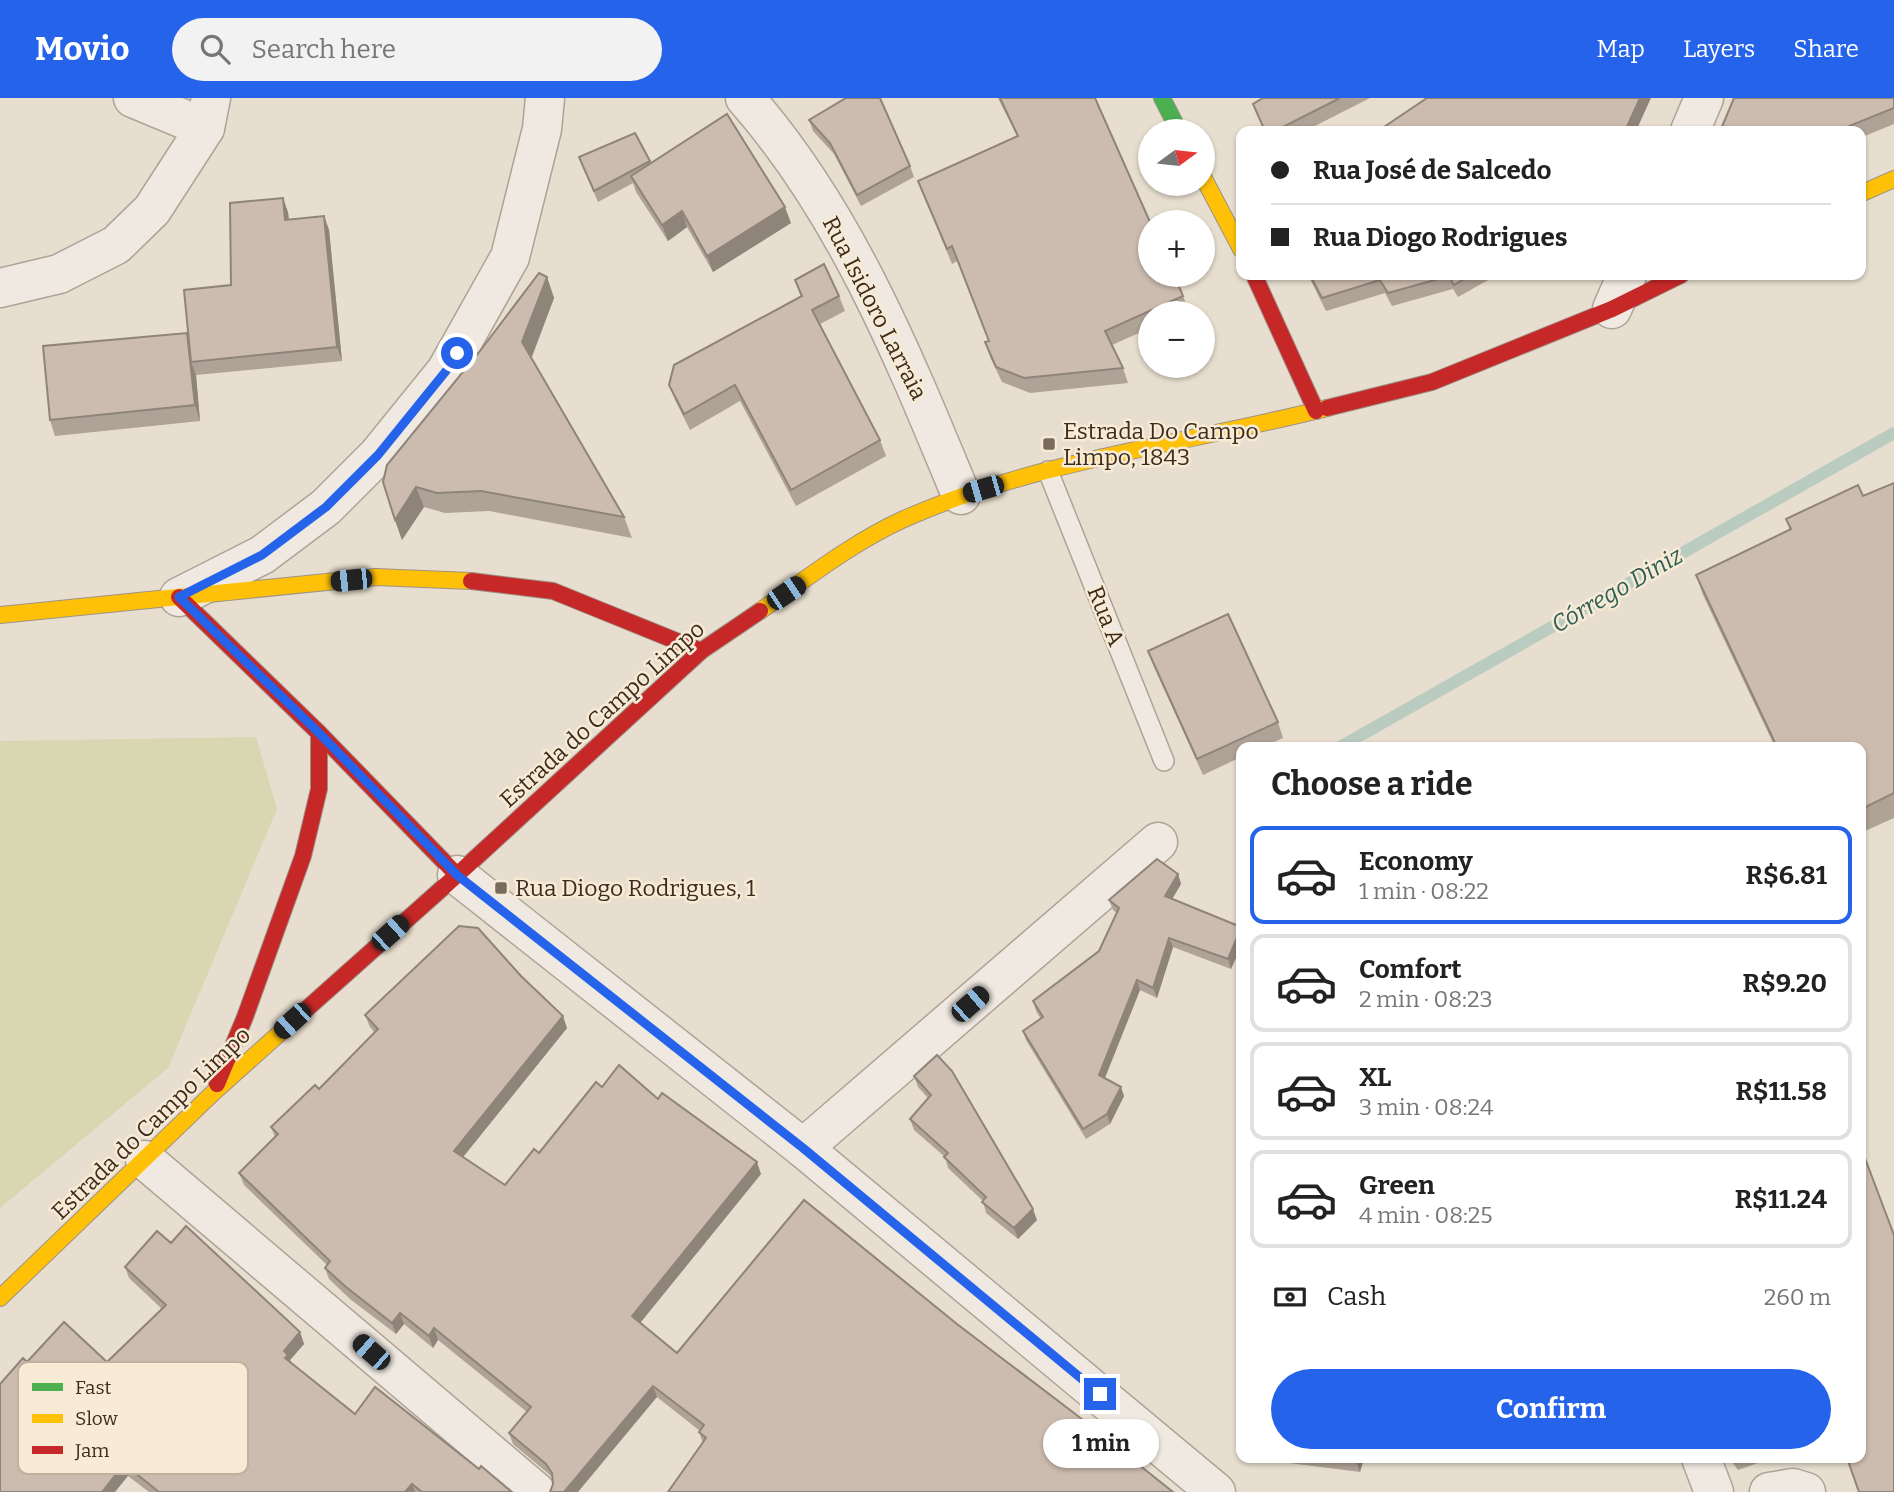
<!DOCTYPE html>
<html lang="en">
<head>
<meta charset="utf-8">
<style>
  body { margin:0; font-family:Bitter,serif; background:#f2f2f2; color:#222; height:100vh; display:flex; flex-direction:column; font-size:26px; white-space:nowrap }
  * { box-sizing:border-box; margin:0 }
  p { font-size:23px; color:#767676 }
  .icon { flex:none; width:38px; height:38px; fill:none; stroke:currentColor; stroke-width:2; stroke-linecap:round; stroke-linejoin:round }
  .map { position:relative; flex:1; overflow:hidden }
  .sheet { position:absolute; left:1236px; top:644px; width:630px; height:721px; display:flex; flex-direction:column; background:#fff; border-radius:14px; box-shadow:0 2px 5px #0004 }
  .sheet>* { flex:none }
  .guide { position:absolute; left:1236px; top:28px; width:630px; height:154px; border-radius:14px; box-shadow:0 2px 5px #0004; display:grid; align-content:center; height:154px; padding:0 35px; background:#fff }
  .needle { width:46px; rotate:75deg }
  .tools { position:absolute; left:1138px; top:21px; display:grid; gap:14px }
  .tools a { display:grid; place-items:center; width:77px; height:77px; border-radius:50%; background:#fff; box-shadow:0 2px 5px #0004; font-size:35px }
  .end { position:absolute; width:32px; height:32px; margin:-16px; border:9px solid #2563eb; background:#fff; box-shadow:0 0 0 4px #fff }
  .from { border-radius:50% }
  .bubble { position:absolute; height:49px; border-radius:24px; background:#fff; box-shadow:0 2px 5px #0004; font-size:23px; font-weight:700; line-height:49px; text-align:center }
  .car { position:absolute; width:21px; height:42px; margin:-21px -10px; border-radius:9px; box-shadow:0 0 5px 2px #0007; background:linear-gradient(#222 24%,#8ab4d8 0 40%,#222 0 76%,#8ab4d8 0 86%,#222 0) }
  .guide b { display:flex; align-items:center; gap:24px; height:66px; font-size:26px }
  .guide b+b { border-top:2px solid #e0e0e0 }
  .guide i { width:18px; height:18px; background:#222 }
  ul { padding:0; list-style:none }
  li { display:flex; align-items:center; gap:21px; height:98px; margin:0 14px 10px; padding:0 21px; border:4px solid #e0e0e0; border-radius:14px }
  li div { flex:1 }
  li b { display:block; font-size:26px }
  li em { font-style:normal; font-weight:700 }
  li.on { border-color:#2563eb }
  li>.icon { width:63px; height:63px; stroke-width:1.5 }
  h2 { padding:0 35px; font-size:32px; line-height:84px }
  .pay { display:flex; align-items:center; gap:18px; height:77px; padding:0 35px; font-size:26px }
  .pay p { margin-inline-start:auto }
  .cta { display:flex; gap:14px; margin-top:auto; padding:14px 35px }
  .cta a { flex:1; height:80px; border-radius:42px; background:#2563eb; color:#fff; font-size:28px; font-weight:700; line-height:80px; text-align:center }
  header { display:flex; align-items:center; gap:42px; box-sizing:border-box; height:98px; padding:0 35px; background:#2563eb; color:#fff }
  header strong { font-size:33px }
  nav { display:flex; gap:38px; margin-inline-start:auto; font-size:24px }
  .search { width:490px; height:63px; background:#f2f2f2; display:flex; align-items:center; gap:18px; box-sizing:border-box; padding:0 24px; border-radius:38px; color:#767676; font-size:26px }
  .map>svg:first-child { display:block }
</style>
</head>
<body>
<header>
<strong>Movio</strong>
<div class="search"><svg class="icon" aria-label="search" viewBox="0 0 24 24"><circle cx="10" cy="10" r="6"/><path d="M15 15l6 6"/></svg>Search here</div>
<nav><a>Map</a><a>Layers</a><a>Share</a></nav>
</header>
<div class="map">
<svg width="1894" height="1394" viewBox="0 0 1894 1394">
  <rect width="100%" height="100%" fill="#e7decf"/>
  <path fill="#d9d7b1" d="M256 639 277 711 168 970 0 1110V643Z"/>
  <g fill="none" stroke-linecap="round" stroke-linejoin="round">
    <path stroke="#baccc0" stroke-width="12" d="M1340 649 1894 335"/>
    <defs>
      <path id="lane" d="M1048 373 1164 663"/>
      <g id="street">
        <path d="M133 0 205 30"/>
        <path d="M745 0C845 113 904 259 961 397"/>
        <path d="M1690 33 1704 0"/>
        <path d="M0 190 59 176 116 147 152 112 205 30 211 0"/>
        <path d="M1612 211 1627 177"/>
        <path d="M179 499 262 457 326 409 378 357 446 273 510 159 542 31 545 0"/>
        <path d="M457 777 803 1050 1216 1394"/>
        <path d="M803 1050 1158 744"/>
        <path d="M145 1062 536 1394"/>
        <path d="M1701 1360 1714 1394"/>
        <path d="M1769 1394 1793 1390 1806 1394"/>
      </g>
      <path id="fast" d="M1162 0 1179 33"/>
      <g id="slow">
        <path d="M1202 77 1241 151"/>
        <path d="M1860 96 1894 81"/>
        <path d="M760 513C806 481 853 444 904 421 1034 363 1189 345 1327 310"/>
        <path d="M0 517 376 479 471 483"/>
        <path d="M0 1200 214 994 301 916"/>
      </g>
      <g id="jam">
        <path d="M1254 177 1316 313"/>
        <path d="M1327 310 1432 284 1612 211 1681 177"/>
        <path d="M471 483 553 493 701 553"/>
        <path d="M179 499 319 635 457 777"/>
        <path d="M301 916 457 777 701 553 760 513"/>
        <path d="M217 986 245 919 303 758 319 691V635"/>
      </g>
    </defs>
    <use href="#lane" stroke="#ada397" stroke-width="22"/>
    <use href="#street" stroke="#ada397" stroke-width="41"/>
    <use href="#fast" stroke="#9c9388" stroke-width="18"/>
    <use href="#slow" stroke="#9c9388" stroke-width="18"/>
    <use href="#jam" stroke="#9c9388" stroke-width="18"/>
    <use href="#lane" stroke="#efe9e1" stroke-width="19"/>
    <use href="#street" stroke="#efe9e1" stroke-width="38"/>
    <use href="#fast" stroke="#4caf50" stroke-width="16"/>
    <use href="#slow" stroke="#ffc107" stroke-width="16"/>
    <use href="#jam" stroke="#c62828" stroke-width="16"/>
  </g>
  <g fill="#afa296">
    <path d="M998 0H1095L1183 198 1189 213 1183 215H1150V230L1112 247 1123 270 1128 285 1030 295 1002 284 990 259 985 244 989 243 957 163 952 166 918 83 1017 38Z"/>
    <path d="M1263 0H1370L1305 33H1264L1253 6Z"/>
    <path d="M1894 0V26L1860 40V33H1722L1721 31Z"/>
    <path d="M809 22 910 68 914 79 861 108 834 56 813 33Z"/>
    <path d="M635 35 651 65 791 125 713 174 687 129 668 143 636 94 633 85 598 104 579 59Z"/>
    <path d="M288 114 289 122 324 118 329 132 342 263 196 277 200 323 55 338 50 322 187 235 231 187Z"/>
    <path d="M1308 177H1497L1458 199 1453 191 1392 208 1385 195 1326 213Z"/>
    <path d="M547 179 554 200 531 260 624 419 632 440 489 413 445 415 424 409 402 442 395 422Z"/>
    <path d="M795 182 839 198 845 213 820 226 880 342 886 358 796 408 740 303 690 332 675 302 669 287 801 199Z"/>
    <path d="M1894 385V720L1865 733H1860V649H1775L1703 497 1696 477 1790 432 1786 421 1863 398Z"/>
    <path d="M1148 553 1278 624 1283 640 1263 649H1241V659L1203 677 1154 569Z"/>
    <path d="M1178 776 1181 786 1172 801 1241 829V848L1231 871 1173 849 1157 900 1140 892 1105 980 1124 998 1110 1026 1086 1041 1026 942 1023 933 1041 921 1036 913 1033 903 1099 853 1117 815 1113 812 1109 802Z"/>
    <path d="M365 917 567 930 463 1059 505 1087 539 1055 602 989 658 1001 761 1076 640 1225 677 1255 957 1226 703 1345 699 1334 700 1333 657 1299 553 1386V1381L550 1377 513 1346 509 1335 527 1314 438 1242 433 1250 404 1226 396 1236 350 1201 329 1181 325 1170 327 1167 244 1087 239 1075 275 1039 271 1029 319 991 375 935 370 929Z"/>
    <path d="M914 978 1037 1122 1018 1141 986 1115 983 1103 948 1070 945 1059 914 1032 910 1021 928 1000 918 989Z"/>
    <path d="M171 1145 300 1234 304 1246 290 1262 291 1265 355 1316 479 1371 512 1394H149L128 1378 27 1264H107L162 1211 129 1180 125 1169Z"/>
    <path d="M1287 1360H1364L1360 1374 1289 1365Z"/>
    <path d="M1729 1360H1772L1738 1372Z"/>
  </g>
  <g fill="#8f847a">
    <path d="M1640 0H1651L1636 33H1625Z"/>
    <path d="M283 100 288 114 290 136 285 122Z"/>
    <path d="M785 109 791 125 713 174 707 158Z"/>
    <path d="M682 113 687 129 668 143 662 127Z"/>
    <path d="M324 118 329 132 342 263 337 249Z"/>
    <path d="M547 179 554 200 530 264 522 244Z"/>
    <path d="M187 235 191 264 196 277 200 323 195 307Z"/>
    <path d="M416 389 424 409 402 442 395 422Z"/>
    <path d="M1178 776 1181 786 1168 808 1165 798Z"/>
    <path d="M1241 830V848L1231 871 1228 861Z"/>
    <path d="M1169 840 1173 849 1157 900 1153 890Z"/>
    <path d="M1137 882 1140 892 1102 987 1099 977Z"/>
    <path d="M563 918 567 930 459 1064 454 1053Z"/>
    <path d="M1121 989 1124 998 1110 1026 1107 1016Z"/>
    <path d="M757 1064 761 1076 636 1230 632 1218Z"/>
    <path d="M1033 1111 1037 1122 1018 1141 1014 1130Z"/>
    <path d="M400 1215 404 1226 396 1236 392 1225Z"/>
    <path d="M434 1230 438 1242 433 1250 429 1238Z"/>
    <path d="M300 1234 304 1246 290 1262 292 1268 289 1271 284 1253Z"/>
    <path d="M653 1288 657 1299 578 1394H564Z"/>
    <path d="M1355 1360H1364L1360 1374Z"/>
    <path d="M124 1366 128 1378 115 1394H102Z"/>
    <path d="M412 1386 415 1394H405Z"/>
  </g>
  <g fill="#ccbcaf" stroke="#8f847a" stroke-width="2">
    <path d="M846 0H880L910 68 857 97 830 45 809 22Z"/>
    <path d="M1000 0H1095L1150 124V177H1174L1183 198 1105 233 1123 270 1024 280 996 269 985 244 989 243 952 148 947 151 918 83 1018 38Z"/>
    <path d="M1263 0H1340L1275 33H1265L1253 6Z"/>
    <path d="M1427 0H1640L1625 33H1378Z"/>
    <path d="M1734 0H1894V10L1837 33H1737L1721 31Z"/>
    <path d="M727 16 785 109 707 158 682 113 662 127 631 78Z"/>
    <path d="M635 35 650 63 594 93 579 59Z"/>
    <path d="M283 100 285 122 324 118 337 249 191 264 184 192 231 187 230 105Z"/>
    <path d="M824 166 839 198 812 212 880 342 791 392 735 287 684 316 669 287 674 267 802 198 795 182Z"/>
    <path d="M539 175 547 179 522 244 624 419 481 393 437 395 416 389 395 422 383 384 387 367 480 253Z"/>
    <path d="M1310 177H1470L1454 187 1449 178 1388 195 1380 182 1322 200Z"/>
    <path d="M187 235 195 307 50 322 43 248Z"/>
    <path d="M1894 385V695L1860 712V649H1777L1696 477 1791 431 1786 421 1858 387 1863 398Z"/>
    <path d="M1228 516 1278 624 1197 661 1148 553Z"/>
    <path d="M1157 761 1178 776 1165 798 1241 829V830L1228 861 1169 840 1153 890 1137 882 1099 977 1121 989 1107 1016 1083 1031 1023 933 1043 919 1033 903 1099 853 1119 810 1109 802Z"/>
    <path d="M459 828 478 830 521 878 563 918 454 1053 505 1087 534 1051 539 1055 596 984 602 989 619 967 658 1001 662 995 757 1064 632 1218 677 1255 804 1102 957 1226 1074 1315 1173 1394H668L706 1340 699 1334 704 1327 653 1288 564 1394H550L553 1386 552 1375 546 1366 509 1335 531 1309 434 1230 429 1238 400 1215 392 1225 346 1189 325 1170 330 1163 239 1075 278 1036 271 1029 315 987 319 991 378 931 365 917Z"/>
    <path d="M937 957 952 973 1033 1111 1014 1130 982 1104 986 1099 944 1059 948 1055 910 1021 931 997 914 978Z"/>
    <path d="M1860 1047 1894 1137V1394H1859L1847 1360H1860Z"/>
    <path d="M186 1128 300 1234 284 1253 288 1257 285 1260 355 1316 375 1289 479 1371 481 1368 512 1394H422L412 1386 405 1394H159L124 1366 102 1394H0V1286L23 1260 27 1264 64 1224 107 1264 166 1207 125 1169 157 1133 171 1145Z"/>
  </g>
  <g fill="none" stroke-linecap="round" stroke-linejoin="round">
    <path stroke="#2563eb" stroke-width="9" d="M457 255 446 273 378 357 326 409 262 457 179 499 319 635 457 777 803 1050 1100 1296"/>
  </g>
  <g fill="#786a5c" stroke="#f8ebd5" stroke-width="2.5">
    <rect x="1042" y="339" width="14" height="14" rx="3.5"/>
    <rect x="494" y="783" width="14" height="14" rx="3.5"/>
  </g>
  <g text-anchor="middle" stroke-width="5" stroke-linejoin="round" paint-order="stroke">
    <g font-size="23" fill="#3d2b1e" stroke="#f8ebd5">
      <text transform="translate(875 210) rotate(63)" y="8">Rua Isidoro Larraia</text>
      <text transform="translate(1106 518) rotate(68)" y="8">Rua A</text>
      <text transform="translate(602 616) rotate(-42)" y="8">Estrada do Campo Limpo</text>
      <text transform="translate(151 1025) rotate(-44)" y="8">Estrada do Campo Limpo</text>
    </g>
    <g font-size="23" fill="#3d2b1e" stroke="#f8ebd5" text-anchor="start">
      <text x="1063" y="341">Estrada Do Campo<tspan x="1063" dy="26">Limpo, 1843</tspan></text>
      <text x="515" y="798">Rua Diogo Rodrigues, 1</text>
    </g>
    <g font-size="24" font-style="italic" fill="#2d5e57" stroke="#f8ebd5">
      <text transform="translate(1617 492) rotate(-30)" y="8">Córrego Diniz</text>
    </g>
  </g>
  <rect x="18" y="1264" width="230" height="112" rx="10" fill="#f8ebd5" stroke="#c0b19e" stroke-width="2"/>
  <rect x="32" y="1285" width="31" height="8" fill="#4caf50"/>
  <rect x="32" y="1316" width="31" height="9" fill="#ffc107"/>
  <rect x="32" y="1348" width="31" height="8" fill="#c62828"/>
  <g font-size="19" fill="#3d2b1e">
    <text x="75" y="1296">Fast</text>
    <text x="75" y="1327">Slow</text>
    <text x="75" y="1359">Jam</text>
  </g>
</svg>
<div class="tools">
<a><svg class="needle" viewBox="-14 -14 28 28"><path d="M0-13l5 13h-10z" fill="#e53935"/><path d="M0 13l5-13h-10z" fill="#767676"/></svg></a>
<a>+</a>
<a>−</a>
</div>
<i class="end from" style="left:457px;top:255px"></i>
<i class="end" style="left:1100px;top:1296px"></i>
<div class="bubble" style="left:1043px;top:1321px;width:116px">1 min</div>
<i class="car" style="left:983px;top:391px;rotate:254deg"></i>
<i class="car" style="left:351px;top:482px;rotate:264deg"></i>
<i class="car" style="left:786px;top:495px;rotate:56deg"></i>
<i class="car" style="left:390px;top:835px;rotate:48deg"></i>
<i class="car" style="left:970px;top:906px;rotate:49deg"></i>
<i class="car" style="left:292px;top:923px;rotate:228deg"></i>
<i class="car" style="left:371px;top:1254px;rotate:311deg"></i>
<div class="guide">
<b><i class="from"></i>Rua José de Salcedo</b>
<b><i></i>Rua Diogo Rodrigues</b>
</div>
<section class="sheet">
<h2>Choose a ride</h2>
<ul>
<li class="on"><svg class="icon" aria-label="car" viewBox="0 0 24 24"><path d="M5 17H2v-5l4-1 3-4h7l3 4 3 1v5h-3M9 17h6M6 11h13"/><circle cx="7" cy="17" r="2"/><circle cx="17" cy="17" r="2"/></svg><div><b>Economy</b><p>1 min · 08:22</p></div><em>R$6.81</em></li>
<li><svg class="icon" aria-label="car" viewBox="0 0 24 24"><path d="M5 17H2v-5l4-1 3-4h7l3 4 3 1v5h-3M9 17h6M6 11h13"/><circle cx="7" cy="17" r="2"/><circle cx="17" cy="17" r="2"/></svg><div><b>Comfort</b><p>2 min · 08:23</p></div><em>R$9.20</em></li>
<li><svg class="icon" aria-label="car" viewBox="0 0 24 24"><path d="M5 17H2v-5l4-1 3-4h7l3 4 3 1v5h-3M9 17h6M6 11h13"/><circle cx="7" cy="17" r="2"/><circle cx="17" cy="17" r="2"/></svg><div><b>XL</b><p>3 min · 08:24</p></div><em>R$11.58</em></li>
<li><svg class="icon" aria-label="car" viewBox="0 0 24 24"><path d="M5 17H2v-5l4-1 3-4h7l3 4 3 1v5h-3M9 17h6M6 11h13"/><circle cx="7" cy="17" r="2"/><circle cx="17" cy="17" r="2"/></svg><div><b>Green</b><p>4 min · 08:25</p></div><em>R$11.24</em></li>
</ul>
<div class="pay"><svg class="icon" aria-label="cash" viewBox="0 0 24 24"><path d="M3 7h18v10H3z"/><circle cx="12" cy="12" r="2"/></svg>Cash<p>260 m</p></div>
<div class="cta"><a>Confirm</a></div>
</section>
</div>
</body>
</html>
